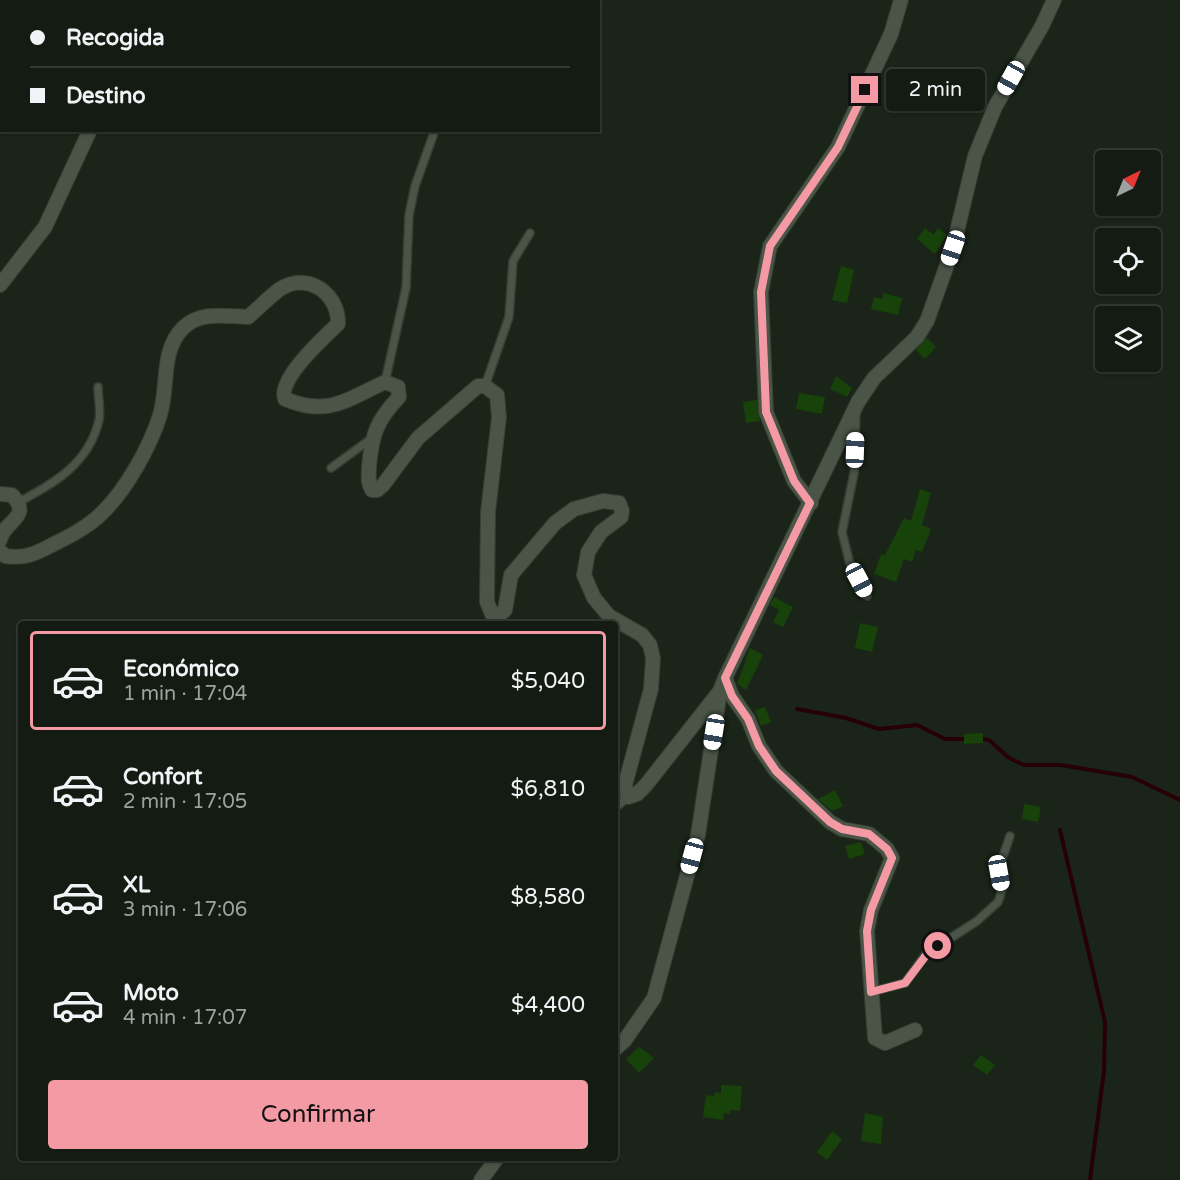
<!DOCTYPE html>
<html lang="es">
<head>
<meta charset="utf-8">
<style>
  body { margin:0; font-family:"Varela Round",sans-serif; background:#212820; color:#f1f3f6; height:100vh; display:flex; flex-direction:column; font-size:22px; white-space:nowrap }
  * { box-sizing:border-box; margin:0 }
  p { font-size:20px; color:#9da19f }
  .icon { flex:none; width:33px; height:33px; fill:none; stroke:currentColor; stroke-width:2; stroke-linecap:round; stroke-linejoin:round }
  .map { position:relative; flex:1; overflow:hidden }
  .side { position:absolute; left:18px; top:621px; width:600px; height:540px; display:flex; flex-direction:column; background:#141b12; border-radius:6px; box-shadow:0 2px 4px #0004,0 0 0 2px #333932 }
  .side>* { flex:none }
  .hud { position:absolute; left:0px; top:0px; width:600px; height:132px; box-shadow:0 2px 4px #0004,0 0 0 2px #333932; display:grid; align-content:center; height:132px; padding:0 30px; background:#141b12 }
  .needle { width:39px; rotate:43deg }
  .buttons { position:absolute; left:1095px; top:150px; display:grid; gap:12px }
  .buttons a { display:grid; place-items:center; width:66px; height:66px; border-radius:6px; background:#141b12; box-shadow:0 2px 4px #0004,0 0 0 2px #333932; font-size:30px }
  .end { position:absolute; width:27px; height:27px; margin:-14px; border:8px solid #f49aa4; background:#111; box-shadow:0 0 0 3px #111 }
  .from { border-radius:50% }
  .bubble { position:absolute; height:42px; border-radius:6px; background:#141b12; box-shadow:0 2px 4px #0004,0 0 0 2px #333932; font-size:20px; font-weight:600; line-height:42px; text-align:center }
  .car { position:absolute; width:18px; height:36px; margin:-18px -9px; border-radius:8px; box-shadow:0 0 4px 2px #0007; background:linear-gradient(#fff 24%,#345 0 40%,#fff 0 76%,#345 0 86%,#fff 0) }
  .hud b { display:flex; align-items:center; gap:21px; height:57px; font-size:22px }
  .hud b+b { border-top:2px solid #333932 }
  .hud i { width:15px; height:15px; background:#f1f3f6 }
  ul { padding:10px 0 0; list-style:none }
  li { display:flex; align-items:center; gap:18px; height:99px; margin:0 12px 9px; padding:0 18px; border:3px solid transparent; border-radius:6px }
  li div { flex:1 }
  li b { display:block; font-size:22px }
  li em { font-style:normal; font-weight:600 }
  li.active { border-color:#f49aa4 }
  li>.icon { width:54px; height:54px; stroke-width:1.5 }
  .cta { display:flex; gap:12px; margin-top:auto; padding:12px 30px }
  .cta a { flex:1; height:69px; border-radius:6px; background:#f49aa4; color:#111; font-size:24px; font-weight:600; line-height:69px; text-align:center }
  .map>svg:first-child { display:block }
</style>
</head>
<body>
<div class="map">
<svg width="1180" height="1180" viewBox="0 0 1180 1180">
  <rect width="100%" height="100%" fill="#1b2418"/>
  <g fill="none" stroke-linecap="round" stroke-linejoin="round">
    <g stroke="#260006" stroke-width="4">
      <path d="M797 709 846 718 879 729 917 725 945 739H967"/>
      <path d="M981 739 989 740 1009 758 1024 765H1061L1132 777 1180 800"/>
      <path d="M1060 830 1105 1022 1104 1071 1090 1180"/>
    </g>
  </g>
  <g fill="#174209">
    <path d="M925 228 934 235 938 228 947 235 935 254 917 239Z"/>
    <path d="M841 266 854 270 847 303 832 300Z"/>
    <path d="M883 293 902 298 898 315 871 309 874 297 882 299Z"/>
    <path d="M927 338 936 347 925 359 916 350Z"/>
    <path d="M836 376 852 388 847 397 830 389Z"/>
    <path d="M799 393 825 397 822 414 796 409Z"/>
    <path d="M757 400 760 421 746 423 743 402Z"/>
    <path d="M920 489 931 493 922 525 931 529 922 552 916 550 912 562 904 559 896 582 874 574 881 554 885 555 904 518 911 521Z"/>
    <path d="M774 597 793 607 783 627 773 622 779 610 770 605Z"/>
    <path d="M860 623 878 627 872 652 855 648Z"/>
    <path d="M750 648 763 655 746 690 737 684Z"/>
    <path d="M765 707 771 722 761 726 755 710Z"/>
    <path d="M983 733V743L964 744V734Z"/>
    <path d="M835 790 843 806 832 811 818 799Z"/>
    <path d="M1024 804 1041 807 1038 822 1022 819Z"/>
    <path d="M861 842 865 854 849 859 845 846Z"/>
    <path d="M639 1047 654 1058 639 1073 626 1059Z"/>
    <path d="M981 1055 995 1065 987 1075 973 1065Z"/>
    <path d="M721 1085 742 1086 740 1111 731 1110 730 1114 724 1113 723 1120 703 1117 706 1095 714 1096 715 1092 721 1093Z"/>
    <path d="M865 1113 883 1117 881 1144 861 1141Z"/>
    <path d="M832 1131 842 1139 827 1160 817 1152Z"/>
  </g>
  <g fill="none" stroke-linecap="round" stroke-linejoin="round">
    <defs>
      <g id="lane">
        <path d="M206 0V2"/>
        <path d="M182 2 183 0"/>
        <path d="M494 2V0"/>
        <path d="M385 382 406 288 409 215 415 186 435 130"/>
        <path d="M485 386 509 317 513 261 530 233"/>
        <path d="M856 413 854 473 842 532 850 564 867 596"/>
        <path d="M331 468 372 438"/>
        <path d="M19 502C54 483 89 464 99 420 101 410 98 397 98 387"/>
        <path d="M615 808 628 797"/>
        <path d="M871 992 905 983 926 954 977 921 998 902 1002 890 1001 862 1010 836"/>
      </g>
      <g id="street">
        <path d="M112 0V2"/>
        <path d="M0 285 45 227 90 130"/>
        <path d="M0 494 12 495C33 518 4 520 0 540"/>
        <path d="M811 503 794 481 766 412 761 292 770 246 838 147 891 34 901 0"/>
        <path d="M0 551 5 556C24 559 35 554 52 545 70 536 88 527 102 513 126 490 150 447 160 415 169 386 160 351 183 328 200 311 225 316 248 317 259 308 269 297 280 289 308 271 339 294 338 324 324 337 277 380 285 399 328 417 346 400 385 382L398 387 399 397C377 420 372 434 369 466 369 475 367 482 372 490H377L383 485 418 438 478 386H485L497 395 499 417 488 512 487 602 492 614 499 615 505 610 511 575 555 523 574 509 603 501 619 503 622 511 621 517 601 532 588 552 584 575 594 598 609 616 642 635 650 645 653 658 651 689 625 785 628 797 637 794 646 785 720 691"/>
        <path d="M725 678 732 696 748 719 759 746 776 771 830 822 842 829 869 834 887 849 892 858 871 910 867 931 875 1038 885 1043 915 1030"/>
        <path d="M615 1049 625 1040 654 998 698 835 720 691 725 678 858 402 874 378 917 337 927 321 953 248 975 156 995 107 1042 26 1054 0"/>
        <path d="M481 1180 497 1158"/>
      </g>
    </defs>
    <use href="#lane" stroke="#363e35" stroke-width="10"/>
    <use href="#street" stroke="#363e35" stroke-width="16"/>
    <use href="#lane" stroke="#4a5447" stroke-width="7"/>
    <use href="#street" stroke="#4a5447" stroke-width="14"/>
  </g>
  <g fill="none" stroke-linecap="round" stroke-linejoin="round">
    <path stroke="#f49aa4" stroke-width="8" d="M865 90 838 147 770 246 761 292 766 412 794 481 810 503 725 678 732 696 748 719 759 746 776 771 830 822 842 829 869 834 887 849 892 858 871 910 867 931 871 992 905 983 927 954 938 946"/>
  </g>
</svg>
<div class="buttons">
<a><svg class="needle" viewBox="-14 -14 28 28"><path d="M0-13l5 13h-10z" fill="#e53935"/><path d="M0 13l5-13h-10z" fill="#9da19f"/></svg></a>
<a><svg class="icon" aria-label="locate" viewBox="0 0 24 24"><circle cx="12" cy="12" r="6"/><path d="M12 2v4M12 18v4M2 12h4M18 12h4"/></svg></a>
<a><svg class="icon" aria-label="layers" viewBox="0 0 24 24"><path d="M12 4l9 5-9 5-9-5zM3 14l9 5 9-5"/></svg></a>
</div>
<i class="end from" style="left:938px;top:946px"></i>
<i class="end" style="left:865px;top:90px"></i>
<div class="bubble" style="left:886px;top:69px;width:99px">2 min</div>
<i class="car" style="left:1011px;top:78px;rotate:209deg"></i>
<i class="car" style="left:953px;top:248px;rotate:199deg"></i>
<i class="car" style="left:855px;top:450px;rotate:2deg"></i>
<i class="car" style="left:859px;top:580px;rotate:152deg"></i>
<i class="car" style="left:714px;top:732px;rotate:189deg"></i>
<i class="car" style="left:692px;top:856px;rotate:195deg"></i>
<i class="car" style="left:999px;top:873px;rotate:170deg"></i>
<div class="hud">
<b><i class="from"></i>Recogida</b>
<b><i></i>Destino</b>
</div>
<section class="side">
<ul>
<li class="active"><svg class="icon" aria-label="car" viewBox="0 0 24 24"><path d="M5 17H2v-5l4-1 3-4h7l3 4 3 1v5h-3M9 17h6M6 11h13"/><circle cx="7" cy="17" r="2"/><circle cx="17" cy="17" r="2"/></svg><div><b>Económico</b><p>1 min · 17:04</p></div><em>$5,040</em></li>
<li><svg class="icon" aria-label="car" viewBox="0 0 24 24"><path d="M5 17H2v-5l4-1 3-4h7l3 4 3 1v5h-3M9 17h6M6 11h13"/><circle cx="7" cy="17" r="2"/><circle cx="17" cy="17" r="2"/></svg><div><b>Confort</b><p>2 min · 17:05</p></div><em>$6,810</em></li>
<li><svg class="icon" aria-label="car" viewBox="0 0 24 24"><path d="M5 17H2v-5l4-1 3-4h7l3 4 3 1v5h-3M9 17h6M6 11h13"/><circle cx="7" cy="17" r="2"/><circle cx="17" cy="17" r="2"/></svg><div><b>XL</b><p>3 min · 17:06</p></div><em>$8,580</em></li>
<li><svg class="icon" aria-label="car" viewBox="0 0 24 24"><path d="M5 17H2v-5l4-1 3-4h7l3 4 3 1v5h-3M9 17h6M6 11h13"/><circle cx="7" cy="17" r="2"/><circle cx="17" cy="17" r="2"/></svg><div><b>Moto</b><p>4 min · 17:07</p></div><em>$4,400</em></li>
</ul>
<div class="cta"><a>Confirmar</a></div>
</section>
</div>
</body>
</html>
